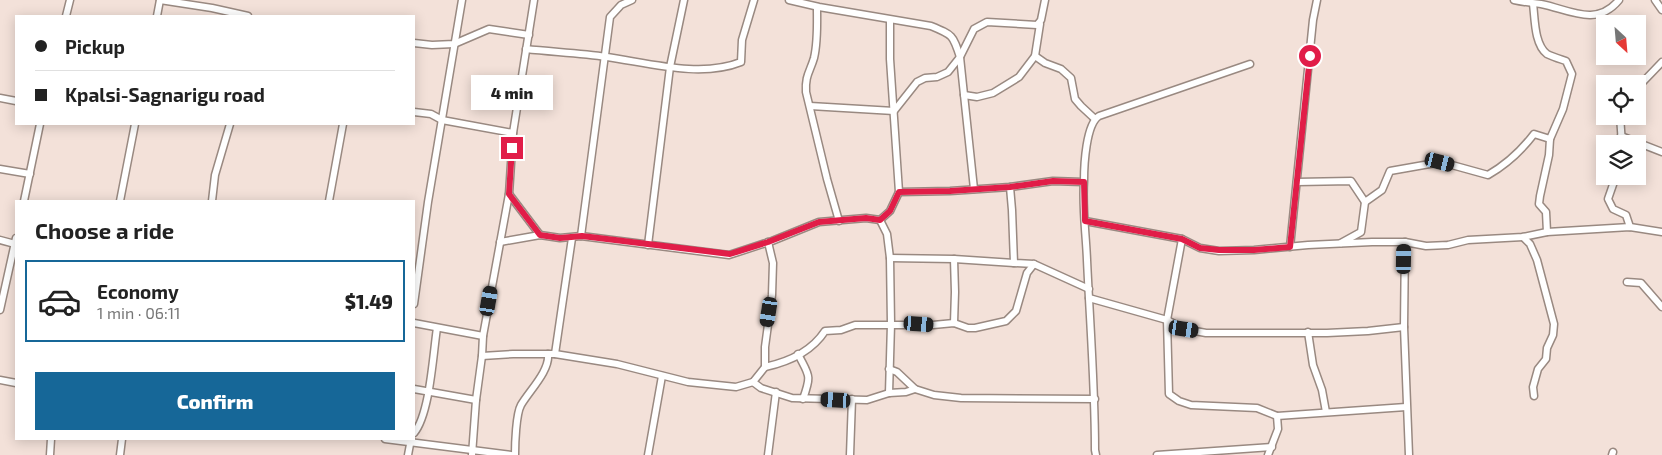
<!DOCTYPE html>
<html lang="en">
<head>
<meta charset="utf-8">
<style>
  body { margin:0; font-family:"Exo 2",sans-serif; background:#f6f6f6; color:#222; height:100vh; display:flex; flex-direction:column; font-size:19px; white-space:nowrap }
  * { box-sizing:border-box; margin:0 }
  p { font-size:16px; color:#767676 }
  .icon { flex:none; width:28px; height:28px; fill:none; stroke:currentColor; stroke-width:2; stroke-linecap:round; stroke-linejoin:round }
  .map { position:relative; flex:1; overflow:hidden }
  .sheet { position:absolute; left:15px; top:200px; width:400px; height:240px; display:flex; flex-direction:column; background:#fff; border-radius:0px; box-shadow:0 2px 12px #0003 }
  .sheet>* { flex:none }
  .guide { position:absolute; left:15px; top:15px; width:400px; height:110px; border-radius:0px; box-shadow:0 2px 12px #0003; display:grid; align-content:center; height:110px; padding:0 20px; background:#fff }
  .needle { width:32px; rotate:154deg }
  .buttons { position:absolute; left:1596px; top:15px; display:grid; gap:10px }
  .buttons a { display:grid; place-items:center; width:50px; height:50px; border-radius:0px; background:#fff; box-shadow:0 2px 12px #0003; font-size:25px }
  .end { position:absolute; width:22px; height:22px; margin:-11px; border:6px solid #e11d48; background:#fff; box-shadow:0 0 0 2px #fff }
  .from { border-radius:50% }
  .bubble { position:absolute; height:35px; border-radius:0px; background:#fff; box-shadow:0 2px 12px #0003; font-size:16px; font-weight:800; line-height:35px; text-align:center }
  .car { position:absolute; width:15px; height:30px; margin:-15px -8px; border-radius:6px; box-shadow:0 0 4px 1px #0007; background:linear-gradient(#222 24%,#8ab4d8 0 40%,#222 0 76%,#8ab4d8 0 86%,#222 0) }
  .guide b { display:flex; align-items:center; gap:18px; height:48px; font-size:19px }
  .guide b+b { border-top:1px solid #e0e0e0 }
  .guide i { width:12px; height:12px; background:#222 }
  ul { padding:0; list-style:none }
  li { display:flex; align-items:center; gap:15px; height:82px; margin:0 10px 8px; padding:0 10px; border:2px solid transparent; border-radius:0px }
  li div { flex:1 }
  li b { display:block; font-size:19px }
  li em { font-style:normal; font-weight:800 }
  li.active { border-color:#166798 }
  li>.icon { width:45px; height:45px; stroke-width:1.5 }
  h2 { padding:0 20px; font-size:22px; line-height:60px }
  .primary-button { display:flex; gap:10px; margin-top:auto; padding:10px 20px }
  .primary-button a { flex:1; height:58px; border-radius:0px; background:#166798; color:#fff; font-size:20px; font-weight:800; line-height:58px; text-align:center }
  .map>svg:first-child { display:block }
</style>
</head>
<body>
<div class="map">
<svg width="1662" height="455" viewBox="0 0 1662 455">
  <rect width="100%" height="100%" fill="#f3e1d9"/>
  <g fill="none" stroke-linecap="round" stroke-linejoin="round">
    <defs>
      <g id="street">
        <path d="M160 0 212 8 248 16"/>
        <path d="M789 0 819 7 931 26C953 35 953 35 960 57L974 189"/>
        <path d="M1514 0C1523 2 1532 3 1541 4 1568 9 1596 28 1619 0"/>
        <path d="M1655 0 1662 10"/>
        <path d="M1533 4C1535 18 1534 44 1547 54 1553 57 1560 59 1566 61L1572 74 1563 109 1550 139 1549 155 1540 196 1539 204 1546 212 1547 232"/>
        <path d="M817 7C817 24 818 41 814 58 810 72 805 75 806 92L827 179 839 221"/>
        <path d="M66 16 70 0"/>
        <path d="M157 16 160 0"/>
        <path d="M414 43 432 45 454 44 489 29 529 35"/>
        <path d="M526 49C553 52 580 53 607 57 649 63 701 78 741 62L742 40 754 0"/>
        <path d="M1035 56 1045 63 1061 69 1071 78 1075 99 1081 106 1095 119"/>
        <path d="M1638 87 1662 62"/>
        <path d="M964 95 977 97 993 93 1019 77 1035 56 1040 24"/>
        <path d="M0 98 16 101"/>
        <path d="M810 106 894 111 917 82 925 78 937 77 948 72 960 57 974 29 987 22 1037 25 1041 20 1045 0"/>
        <path d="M414 112 431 114 442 120 513 133"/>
        <path d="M1620 116 1622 144"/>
        <path d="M1621 136 1662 152"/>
        <path d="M0 169 30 174"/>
        <path d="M1616 176 1608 199 1613 209 1626 215 1630 227"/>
        <path d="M1297 182 1351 181 1365 202"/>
        <path d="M1010 187 1012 210 1014 263 1034 264 1089 289"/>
        <path d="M899 192 950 191 1010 187 1053 181 1083 182"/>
        <path d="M509 194 540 235"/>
        <path d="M24 201 40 124"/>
        <path d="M120 201 135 124"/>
        <path d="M212 201 215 175 230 124"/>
        <path d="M329 201 343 124"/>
        <path d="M1085 221 1182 239 1200 248 1219 251 1254 250 1308 245 1372 242H1405L1426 246 1448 245 1468 240 1523 237 1547 232 1630 227 1662 232"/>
        <path d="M581 236 610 17 621 5 632 0"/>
        <path d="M1523 237 1530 244 1537 260 1554 324 1553 335 1547 348 1546 359 1538 369 1533 387 1534 396"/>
        <path d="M1182 239 1167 320 1169 394 1179 401 1191 405 1257 408 1277 416 1406 407"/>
        <path d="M0 240 15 244"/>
        <path d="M500 242 540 235 560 238 581 236 729 255 772 241 819 222 866 218 880 220"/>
        <path d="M1405 242 1404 327 1409 455"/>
        <path d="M1341 243 1361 232 1365 202 1382 190 1390 171 1441 162 1488 175C1507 164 1521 151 1534 134L1550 139"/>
        <path d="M648 245 670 67 684 0"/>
        <path d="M1290 247 1313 20 1317 0"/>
        <path d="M890 258 954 259 1014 263"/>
        <path d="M1627 282 1641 283 1662 307"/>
        <path d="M1089 298 1167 320 1184 329 1206 333H1327L1368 331 1404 327"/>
        <path d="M414 304 428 202 462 0"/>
        <path d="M0 310 16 238"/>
        <path d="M414 323 483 336"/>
        <path d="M954 323 955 292 954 259"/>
        <path d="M1308 332 1313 365 1322 390 1326 412"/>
        <path d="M555 354 572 238"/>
        <path d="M798 354C809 376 812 374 803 399"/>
        <path d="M482 356 513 354H555L617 364 688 382 736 387 753 382 765 367V347L772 295 773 263 768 242"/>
        <path d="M765 367C788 362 812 351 825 331L841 330 855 325H933L954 323 968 328H975L1006 321 1016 311 1027 273 1034 264"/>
        <path d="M889 369 897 372 915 389 934 395 961 398 1095 399"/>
        <path d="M0 380 16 383"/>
        <path d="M753 382 761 388 792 398 867 400 889 393 906 392 915 389"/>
        <path d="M414 389 476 400"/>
        <path d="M889 393 891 324 890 258 887 234 880 220 890 211 899 192 890 59V20"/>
        <path d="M414 433C430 414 433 354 437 328"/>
        <path d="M385 439 511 455"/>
        <path d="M50 455 51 439"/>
        <path d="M120 455 122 439"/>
        <path d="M408 455 411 439"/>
        <path d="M472 455 476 400 482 356 483 336 509 194 513 133 534 0"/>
        <path d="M515 455C515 444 516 414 521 405 529 391 550 371 548 354"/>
        <path d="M648 455 662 376"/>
        <path d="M768 455 776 392"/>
        <path d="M850 455 852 399"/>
        <path d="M1096 455 1095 450C1095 387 1090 324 1087 260 1086 234 1082 207 1084 181 1084 165 1086 124 1099 116L1250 64"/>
        <path d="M1157 455 1272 447"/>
        <path d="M1268 455 1278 429 1277 416"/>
        <path d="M1612 455 1613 452"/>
      </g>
    </defs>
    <use href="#street" stroke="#998981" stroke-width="9"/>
    <use href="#street" stroke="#fff" stroke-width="6"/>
  </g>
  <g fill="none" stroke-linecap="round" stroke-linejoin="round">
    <path stroke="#e11d48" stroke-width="6" d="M512 148 509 194 540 235 560 238 582 236 730 254 768 242 819 222 866 218 880 220 890 211 899 192 950 191 1010 187 1053 181 1084 182 1085 221 1182 239 1200 248 1219 250H1254L1290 247 1310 56"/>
  </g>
</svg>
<div class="buttons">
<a><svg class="needle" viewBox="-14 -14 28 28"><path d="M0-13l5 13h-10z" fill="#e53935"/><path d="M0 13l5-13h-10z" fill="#767676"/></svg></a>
<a><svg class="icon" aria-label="locate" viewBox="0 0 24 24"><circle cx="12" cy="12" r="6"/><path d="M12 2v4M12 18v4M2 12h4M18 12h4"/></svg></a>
<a><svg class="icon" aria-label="layers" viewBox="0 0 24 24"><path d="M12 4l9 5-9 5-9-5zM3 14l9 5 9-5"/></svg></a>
</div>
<i class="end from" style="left:1310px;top:56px"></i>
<i class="end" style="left:512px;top:148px"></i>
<div class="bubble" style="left:471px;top:75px;width:82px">4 min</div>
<i class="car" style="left:1440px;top:162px;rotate:104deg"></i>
<i class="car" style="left:1404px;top:259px;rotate:1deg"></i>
<i class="car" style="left:489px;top:301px;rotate:10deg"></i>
<i class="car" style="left:769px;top:312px;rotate:189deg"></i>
<i class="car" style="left:919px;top:324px;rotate:94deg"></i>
<i class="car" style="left:1184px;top:329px;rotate:99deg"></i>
<i class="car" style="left:836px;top:400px;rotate:273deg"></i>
<div class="guide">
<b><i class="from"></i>Pickup</b>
<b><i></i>Kpalsi-Sagnarigu road</b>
</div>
<section class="sheet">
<h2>Choose a ride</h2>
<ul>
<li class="active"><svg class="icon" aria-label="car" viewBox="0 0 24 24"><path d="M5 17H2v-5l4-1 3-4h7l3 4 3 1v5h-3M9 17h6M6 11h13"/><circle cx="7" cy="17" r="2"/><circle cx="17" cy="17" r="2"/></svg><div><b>Economy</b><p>1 min · 06:11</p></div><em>$1.49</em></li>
</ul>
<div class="primary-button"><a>Confirm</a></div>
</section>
</div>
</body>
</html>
